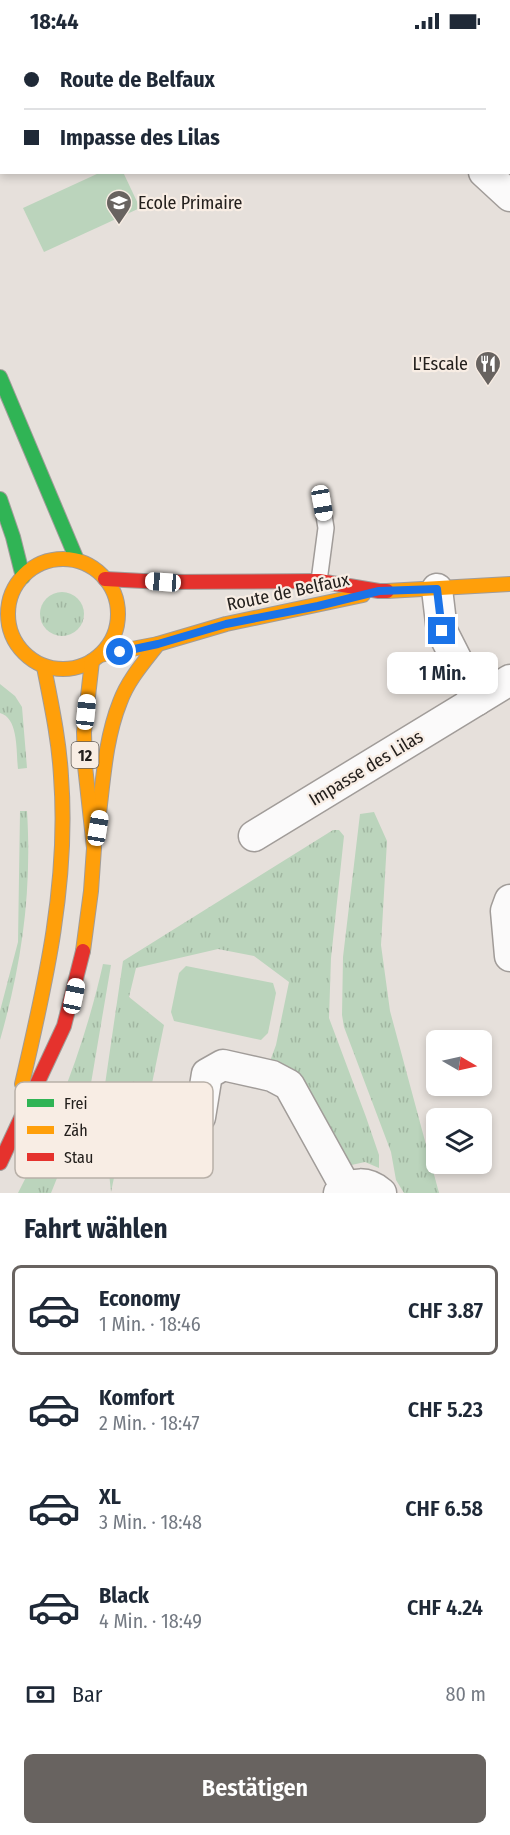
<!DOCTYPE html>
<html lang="de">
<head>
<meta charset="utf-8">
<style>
  body { margin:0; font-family:"Fira Sans Condensed",sans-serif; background:#f6f6f7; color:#1f2937; height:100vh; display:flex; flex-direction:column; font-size:22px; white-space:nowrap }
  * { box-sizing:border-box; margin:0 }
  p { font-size:20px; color:#747a83 }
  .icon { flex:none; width:33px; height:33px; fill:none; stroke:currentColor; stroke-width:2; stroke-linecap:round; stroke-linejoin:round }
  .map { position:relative; height:1151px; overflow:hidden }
  .details { display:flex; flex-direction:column; background:#fff; flex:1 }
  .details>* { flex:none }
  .guide { position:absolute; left:0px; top:0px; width:510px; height:132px; box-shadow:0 3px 9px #0003; display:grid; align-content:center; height:132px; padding:0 24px; background:#fff }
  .needle { width:39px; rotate:99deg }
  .controls { position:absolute; left:426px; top:988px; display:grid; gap:12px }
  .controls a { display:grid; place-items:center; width:66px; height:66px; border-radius:9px; background:#fff; box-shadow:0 3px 9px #0003; font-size:30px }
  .end { position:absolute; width:27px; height:27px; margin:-14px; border:8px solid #1a73e8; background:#fff; box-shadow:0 0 0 3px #fff }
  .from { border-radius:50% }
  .bubble { position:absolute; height:42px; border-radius:9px; background:#fff; box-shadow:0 3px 9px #0003; font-size:20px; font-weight:600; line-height:42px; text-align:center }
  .car { position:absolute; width:18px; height:36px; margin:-18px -9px; border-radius:8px; box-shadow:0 0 4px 2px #0007; background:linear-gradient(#fff 24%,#345 0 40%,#fff 0 76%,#345 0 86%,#fff 0) }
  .guide b { display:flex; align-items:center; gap:21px; height:57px; font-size:22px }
  .guide b+b { border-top:2px solid #e0e1e3 }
  .guide i { width:15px; height:15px; background:#1f2937 }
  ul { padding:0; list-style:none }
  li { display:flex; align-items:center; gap:18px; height:90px; margin:0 12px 9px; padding:0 12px; border:3px solid transparent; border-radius:9px }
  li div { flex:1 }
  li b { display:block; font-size:22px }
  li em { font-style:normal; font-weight:600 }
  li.active { border-color:#686360 }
  li>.icon { width:54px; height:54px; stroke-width:1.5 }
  h2 { padding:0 24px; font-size:27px; line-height:72px }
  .pay { display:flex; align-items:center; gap:15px; height:66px; padding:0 24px; font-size:22px }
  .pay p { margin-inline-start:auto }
  .primary-button { display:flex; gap:12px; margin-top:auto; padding:12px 24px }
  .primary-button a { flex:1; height:69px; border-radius:9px; background:#686360; color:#fff; font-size:24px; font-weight:600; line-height:69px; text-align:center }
  .status { display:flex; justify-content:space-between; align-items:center; height:42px; padding:0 30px; background:#fff; direction:ltr }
  .status svg { height:16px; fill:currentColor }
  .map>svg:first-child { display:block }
</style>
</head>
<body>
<div class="status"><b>18:44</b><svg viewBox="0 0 49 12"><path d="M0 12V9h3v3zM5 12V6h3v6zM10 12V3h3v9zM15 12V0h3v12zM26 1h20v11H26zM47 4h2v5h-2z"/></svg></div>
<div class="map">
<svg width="510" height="1151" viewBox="0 0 510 1151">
  <defs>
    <pattern id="grass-tufts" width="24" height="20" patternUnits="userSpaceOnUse" patternTransform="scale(1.5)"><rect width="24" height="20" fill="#bbd4bc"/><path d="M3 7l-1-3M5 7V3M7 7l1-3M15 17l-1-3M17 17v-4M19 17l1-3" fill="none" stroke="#a1b6a1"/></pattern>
  </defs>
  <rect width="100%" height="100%" fill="#e6e0db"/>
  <g fill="url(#grass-tufts)">
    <circle cx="62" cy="572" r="22"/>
    <path d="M0 642 15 654 22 665 27 726 18 727C16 711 19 676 0 671Z"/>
    <path d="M20 769H27C32 850 22 921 0 998V969L18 900Z"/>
    <path d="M374 770 387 799 381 903 390 969 439 1151H404L396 1138 391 1110 344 985 342 973 343 915 360 772Z"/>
    <path d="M333 788H339L344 794 331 916 329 976 366 1075 379 1113V1126L365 1120 347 1124 269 1022 276 1003 289 940 254 914 218 907 136 926 129 955 164 983 149 1056 195 1066 190 1086 127 1073 111 1150 102 1063 123 919Z"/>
    <path d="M103 922 111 923 88 1059 51 1151H18C56 1078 85 1002 103 922Z"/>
  </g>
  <g fill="#bbd4bc">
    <path d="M123 130 140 166 44 210 23 166 99 131Z"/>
    <path d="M186 924 273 941 276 951 268 991 261 998 174 979 171 970 179 931Z"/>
  </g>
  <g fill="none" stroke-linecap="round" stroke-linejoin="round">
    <defs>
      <path id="lane" d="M319 539 326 486 322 461"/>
      <g id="street">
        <path d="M381 0V2"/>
        <path d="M484 130 510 154"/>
        <path d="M437 547 442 589 477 658"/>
        <path d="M254 794 510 638"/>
        <path d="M510 858 506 869 510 914"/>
        <path d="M200 1075 207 1032 223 1023 272 1034 289 1043 346 1146"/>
        <path d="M339 1151C353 1140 367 1139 381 1151"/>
      </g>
      <g id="fast">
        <path d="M0 335 77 518"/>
        <path d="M0 457 13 495 23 535"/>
      </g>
      <g id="slow">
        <circle cx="63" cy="572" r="55"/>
        <path d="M387 549 510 542"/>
        <path d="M100 613 158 602 226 582 363 553"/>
        <path d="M97 787C103 745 104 700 120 660 128 638 144 620 158 602"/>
        <path d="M83 909 91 849 94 806 85 724 84 690 92 619"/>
        <path d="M22 1042C46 940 69 839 61 734 59 697 51 661 44 625"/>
      </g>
      <g id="jam">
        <path d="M105 537 163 540 319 539 379 549H387"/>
        <path d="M0 1121 64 984 83 909"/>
      </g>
    </defs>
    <use href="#lane" stroke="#a19c99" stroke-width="18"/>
    <use href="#street" stroke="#a19c99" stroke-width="33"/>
    <use href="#fast" stroke="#a19c99" stroke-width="16"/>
    <use href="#slow" stroke="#a19c99" stroke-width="16"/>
    <use href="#jam" stroke="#a19c99" stroke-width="16"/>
    <use href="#lane" stroke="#fbfafa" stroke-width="15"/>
    <use href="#street" stroke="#fbfafa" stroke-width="30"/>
    <use href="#fast" stroke="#30b455" stroke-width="14"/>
    <use href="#slow" stroke="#ff9f0a" stroke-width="14"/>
    <use href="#jam" stroke="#e5322d" stroke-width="14"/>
  </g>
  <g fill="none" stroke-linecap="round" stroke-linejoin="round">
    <path stroke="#1a73e8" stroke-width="8" d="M120 610 158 602 226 582 318 564 379 549 437 547 442 589"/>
  </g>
  <defs>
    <symbol id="school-pin" viewBox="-11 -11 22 30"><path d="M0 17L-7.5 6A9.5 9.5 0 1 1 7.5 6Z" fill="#686360" stroke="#f8ede4"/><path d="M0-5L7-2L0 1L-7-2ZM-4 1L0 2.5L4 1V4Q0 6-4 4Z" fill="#fff"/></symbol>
    <symbol id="restaurant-pin" viewBox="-11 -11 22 30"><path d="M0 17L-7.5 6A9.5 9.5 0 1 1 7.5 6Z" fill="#686360" stroke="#f8ede4"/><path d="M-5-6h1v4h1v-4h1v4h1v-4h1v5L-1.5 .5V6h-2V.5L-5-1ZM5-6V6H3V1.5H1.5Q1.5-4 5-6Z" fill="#fff"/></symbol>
  </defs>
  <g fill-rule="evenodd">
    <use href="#school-pin" x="104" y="146" width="30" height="40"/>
    <use href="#restaurant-pin" x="473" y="307" width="30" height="40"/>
  </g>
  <g text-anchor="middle" stroke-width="4.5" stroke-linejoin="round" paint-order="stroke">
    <rect fill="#f8ede4" stroke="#645e59" stroke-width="1.5" x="71.5" y="700" width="27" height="26" rx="4.5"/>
    <g font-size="16" font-weight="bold" fill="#24201d">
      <text x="85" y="719">12</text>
    </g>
    <g font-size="18" fill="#24201d" stroke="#f8ede4" text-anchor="start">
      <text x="138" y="167">Ecole Primaire</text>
      <text x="468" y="328" text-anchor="end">L'Escale</text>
    </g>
    <g font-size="18" fill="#24201d" stroke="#f8ede4">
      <text transform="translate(288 550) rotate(-12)" y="6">Route de Belfaux</text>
      <text transform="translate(366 726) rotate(-31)" y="6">Impasse des Lilas</text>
    </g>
  </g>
  <rect x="15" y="1040" width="198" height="96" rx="9" fill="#f8ede4" stroke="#b8b0a8" stroke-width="1.5"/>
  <rect x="27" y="1057" width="27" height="8" fill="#30b455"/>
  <rect x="27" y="1084" width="27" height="8" fill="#ff9f0a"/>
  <rect x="27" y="1111" width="27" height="8" fill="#e5322d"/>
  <g font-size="16" fill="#24201d">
    <text x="64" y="1067">Frei</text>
    <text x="64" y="1094">Zäh</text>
    <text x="64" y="1121">Stau</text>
  </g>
</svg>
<div class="controls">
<a><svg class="needle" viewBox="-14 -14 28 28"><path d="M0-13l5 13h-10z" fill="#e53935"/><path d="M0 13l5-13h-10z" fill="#747a83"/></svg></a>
<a><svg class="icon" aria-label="layers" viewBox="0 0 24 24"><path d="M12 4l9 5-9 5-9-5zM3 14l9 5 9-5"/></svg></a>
</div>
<i class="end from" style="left:120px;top:610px"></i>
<i class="end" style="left:442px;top:589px"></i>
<div class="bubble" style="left:387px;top:610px;width:111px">1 Min.</div>
<i class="car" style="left:322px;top:461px;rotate:170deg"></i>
<i class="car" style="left:163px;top:540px;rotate:274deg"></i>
<i class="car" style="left:86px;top:670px;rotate:6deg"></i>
<i class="car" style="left:98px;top:786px;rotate:9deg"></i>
<i class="car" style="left:74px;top:954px;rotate:12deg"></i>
<div class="guide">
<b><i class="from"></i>Route de Belfaux</b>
<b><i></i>Impasse des Lilas</b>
</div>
</div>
<section class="details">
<h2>Fahrt wählen</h2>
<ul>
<li class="active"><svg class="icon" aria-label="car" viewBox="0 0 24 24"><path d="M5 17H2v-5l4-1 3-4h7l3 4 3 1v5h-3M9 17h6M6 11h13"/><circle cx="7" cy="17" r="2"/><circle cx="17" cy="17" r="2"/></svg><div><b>Economy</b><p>1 Min. · 18:46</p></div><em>CHF 3.87</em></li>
<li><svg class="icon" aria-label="car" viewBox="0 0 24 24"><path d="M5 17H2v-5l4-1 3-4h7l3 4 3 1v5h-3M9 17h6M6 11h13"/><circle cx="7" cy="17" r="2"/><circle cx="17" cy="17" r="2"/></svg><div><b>Komfort</b><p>2 Min. · 18:47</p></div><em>CHF 5.23</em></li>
<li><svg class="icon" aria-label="car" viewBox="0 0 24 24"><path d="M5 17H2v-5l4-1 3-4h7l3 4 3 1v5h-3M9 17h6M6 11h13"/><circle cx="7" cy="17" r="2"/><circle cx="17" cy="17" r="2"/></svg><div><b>XL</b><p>3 Min. · 18:48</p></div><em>CHF 6.58</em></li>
<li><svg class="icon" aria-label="car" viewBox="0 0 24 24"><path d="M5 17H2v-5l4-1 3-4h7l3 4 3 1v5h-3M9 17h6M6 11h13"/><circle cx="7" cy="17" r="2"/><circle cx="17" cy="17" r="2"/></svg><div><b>Black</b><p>4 Min. · 18:49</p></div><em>CHF 4.24</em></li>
</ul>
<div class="pay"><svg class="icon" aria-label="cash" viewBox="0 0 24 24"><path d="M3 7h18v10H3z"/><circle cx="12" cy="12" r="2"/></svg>Bar<p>80 m</p></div>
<div class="primary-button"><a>Bestätigen</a></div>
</section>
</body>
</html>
